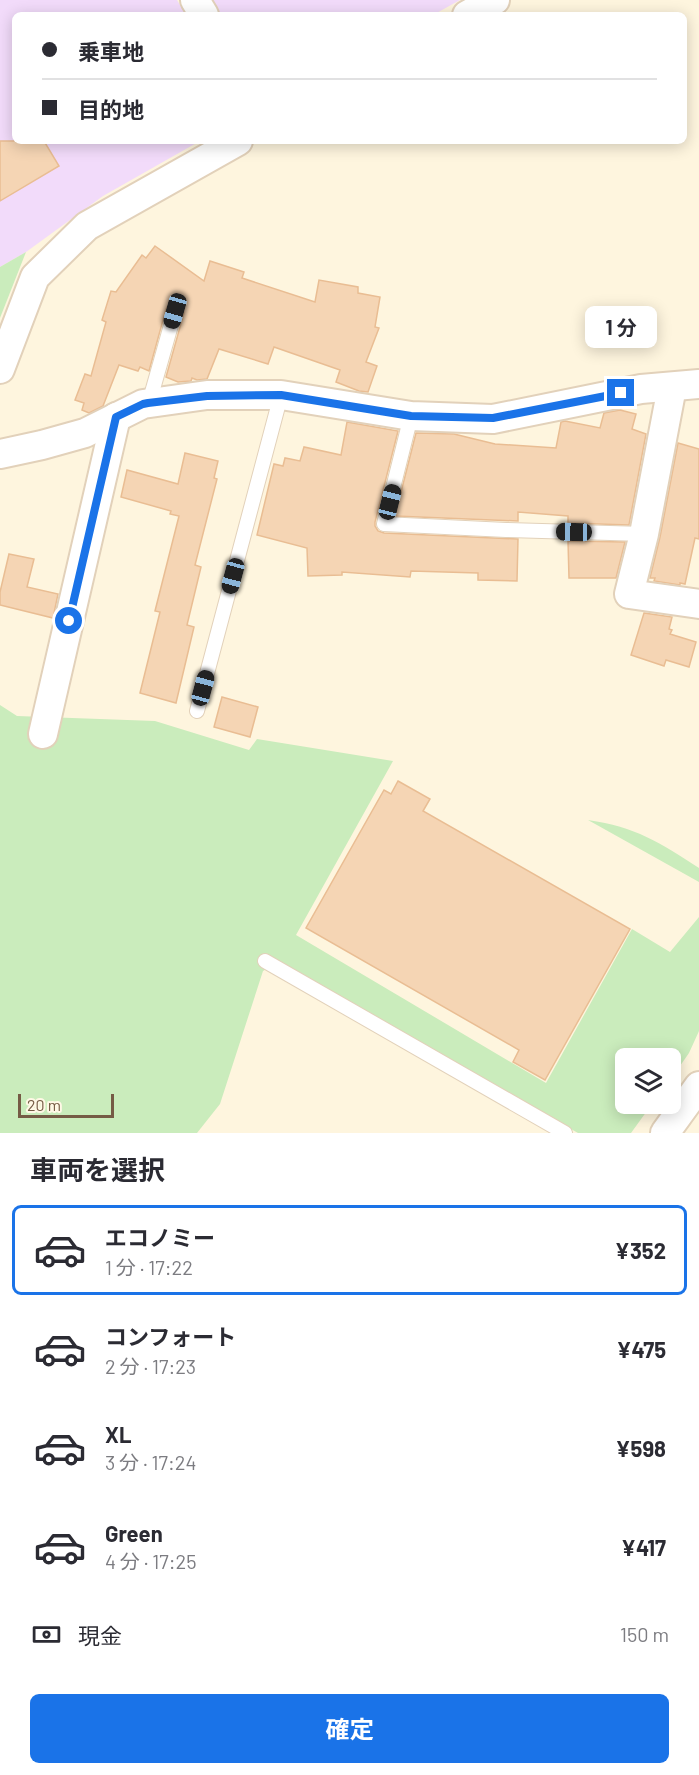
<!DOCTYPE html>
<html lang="ja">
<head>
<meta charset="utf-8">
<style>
  body { margin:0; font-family:Barlow,"Noto Sans JP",sans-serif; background:#f7f7f7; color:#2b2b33; height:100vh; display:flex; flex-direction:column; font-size:22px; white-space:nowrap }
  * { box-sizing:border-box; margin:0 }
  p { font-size:20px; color:#7c7c81 }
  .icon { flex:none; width:33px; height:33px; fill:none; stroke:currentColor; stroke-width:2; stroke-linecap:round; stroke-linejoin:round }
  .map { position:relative; height:1133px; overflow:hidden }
  .drawer { display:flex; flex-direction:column; background:#fff; flex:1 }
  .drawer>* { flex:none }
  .banner { position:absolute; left:12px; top:12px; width:675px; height:132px; border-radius:9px; box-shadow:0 3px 15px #0003; display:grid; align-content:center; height:132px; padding:0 30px; background:#fff }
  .buttons { position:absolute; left:615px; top:1048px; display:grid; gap:12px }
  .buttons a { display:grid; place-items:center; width:66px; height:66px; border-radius:9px; background:#fff; box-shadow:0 3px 15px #0003; font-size:30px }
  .scale { position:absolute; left:18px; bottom:15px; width:96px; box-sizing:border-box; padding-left:6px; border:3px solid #755b45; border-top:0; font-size:16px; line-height:21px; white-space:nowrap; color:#755b45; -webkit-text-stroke:4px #fff8e6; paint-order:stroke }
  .end { position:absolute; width:27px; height:27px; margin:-14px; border:8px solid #1a73e8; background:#fff; box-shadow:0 0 0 3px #fff }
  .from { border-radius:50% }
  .bubble { position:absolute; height:42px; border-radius:9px; background:#fff; box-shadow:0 3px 15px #0003; font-size:20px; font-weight:700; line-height:42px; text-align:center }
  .car { position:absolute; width:18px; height:36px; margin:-18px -9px; border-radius:8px; box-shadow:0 0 4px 2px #0007; background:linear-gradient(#222 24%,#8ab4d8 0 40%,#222 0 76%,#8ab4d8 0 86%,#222 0) }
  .banner b { display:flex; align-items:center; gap:21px; height:57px; font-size:22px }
  .banner b+b { border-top:2px solid #e1e1e2 }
  .banner i { width:15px; height:15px; background:#2b2b33 }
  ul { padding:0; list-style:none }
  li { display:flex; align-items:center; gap:18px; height:90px; margin:0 12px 9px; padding:0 18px; border:3px solid transparent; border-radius:9px }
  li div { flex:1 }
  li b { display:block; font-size:22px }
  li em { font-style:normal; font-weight:700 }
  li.on { border-color:#1a73e8 }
  li>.icon { width:54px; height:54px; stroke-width:1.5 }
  h2 { padding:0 30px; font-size:27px; line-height:72px }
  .pay { display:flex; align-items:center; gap:15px; height:66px; padding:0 30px; font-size:22px }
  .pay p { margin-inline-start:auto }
  .primary-button { display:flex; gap:12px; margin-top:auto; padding:12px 30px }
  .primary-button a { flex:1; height:69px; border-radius:9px; background:#1a73e8; color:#fff; font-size:24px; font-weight:700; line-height:69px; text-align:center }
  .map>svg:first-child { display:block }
</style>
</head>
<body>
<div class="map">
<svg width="699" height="1133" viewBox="0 0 699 1133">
  <rect width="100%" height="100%" fill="#fef5de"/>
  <g fill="#f2dbfa">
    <path d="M0 0H177L186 15H15V141H200L103 196 26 252 0 267Z"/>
    <path d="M207 0H460L433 15H215Z"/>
  </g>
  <g fill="#caecbc">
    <path d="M26 252 0 318V267Z"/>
    <path d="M0 705 17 716 155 721 249 750 257 739 393 761 296 935 546 1083 632 929 670 952 699 917V1031L689 1053 671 1079 670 1059H626V1104H652L631 1133H578L278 962 263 971 220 1104 197 1133H0Z"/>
    <path d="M588 820C636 827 659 842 699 868V882Z"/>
  </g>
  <g fill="#f5d5b4" stroke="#e9bd93" stroke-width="1.5">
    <path d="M0 141H44L59 166 0 201Z"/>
    <path d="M155 246 204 281 210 261 244 272 242 278 315 302 319 280 358 287V293L380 297 375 327 379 328 366 362 377 366 368 392 359 391 336 382 340 370 274 347 268 364 219 349 207 379 197 380 192 378 191 381 178 382 166 377 184 313 182 305 173 302 169 304 166 309 149 371 140 367 138 371 119 365 103 406 89 413 82 410 84 403 75 400 85 374 91 376 106 322 102 320 111 291 116 292 142 255 146 258Z"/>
    <path d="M620 410 636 414 632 429 646 434 629 525 568 523V516L518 512V521L395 516 416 433 454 434 495 444 556 448 561 422 565 421 600 428 604 413Z"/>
    <path d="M347 422 398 431 375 522V526L378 531 384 533 518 539 517 581 478 580V573L411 571 410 577 342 572V575L308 576 307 548 257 535 274 464 283 466 285 458 300 461 304 447 341 455Z"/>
    <path d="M678 443 699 449V539L695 538 685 584 680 583V585L654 581 655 578H650L660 537Z"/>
    <path d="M185 453 218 461 214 478 217 479 195 565 201 567 187 625 194 627 176 703 140 693 160 612 155 611 179 516 170 514 171 511 121 497 127 470 178 484Z"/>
    <path d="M568 541 625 542 616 578H569Z"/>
    <path d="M9 554 34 559 27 587 58 594 53 618 0 605V592Z"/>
    <path d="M644 613 672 617 669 629 672 630 670 634 696 642 689 667 666 660 664 666 631 655Z"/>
    <path d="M222 697 258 707 250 737 214 727Z"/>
    <path d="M398 781 430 799 423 811 630 929 545 1080 513 1062 519 1050 306 928 384 790 391 794Z"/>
  </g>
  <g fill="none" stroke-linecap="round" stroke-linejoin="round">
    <defs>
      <g id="lane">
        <path d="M149 403 175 311"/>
        <path d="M411 416 384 524 506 530 644 534"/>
        <path d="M197 711 281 395"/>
        <path d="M265 961 565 1133"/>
      </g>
      <g id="street">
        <path d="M195 0 204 15"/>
        <path d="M467 15 495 0"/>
        <path d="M0 369 35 277 87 226 238 141"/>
        <path d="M672 387 644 534 629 594 699 604"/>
        <path d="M0 454 42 445 85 433 143 404 207 395H281L411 416 493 419 641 389 699 384"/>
        <path d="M43 734 116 417"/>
        <path d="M665 1133 699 1086"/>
      </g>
    </defs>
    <use href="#lane" stroke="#e2d1ba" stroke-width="16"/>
    <use href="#street" stroke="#e2d1ba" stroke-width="32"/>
    <use href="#lane" stroke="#fff" stroke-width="14"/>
    <use href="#street" stroke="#fff" stroke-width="28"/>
  </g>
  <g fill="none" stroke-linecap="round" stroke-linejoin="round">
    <path stroke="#1a73e8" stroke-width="8" d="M69 621 116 417 143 404 148 403 207 396 281 395 411 416 493 418 621 393"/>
  </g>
</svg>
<div class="buttons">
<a><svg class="icon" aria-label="layers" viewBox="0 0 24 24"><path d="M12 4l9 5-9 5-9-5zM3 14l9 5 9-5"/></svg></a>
</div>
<div class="scale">20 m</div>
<i class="end from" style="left:69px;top:621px"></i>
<i class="end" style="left:621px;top:393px"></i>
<div class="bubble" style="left:585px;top:306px;width:72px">1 分</div>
<i class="car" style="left:175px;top:311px;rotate:196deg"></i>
<i class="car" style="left:390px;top:502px;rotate:14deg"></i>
<i class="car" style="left:574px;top:532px;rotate:271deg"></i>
<i class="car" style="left:233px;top:576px;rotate:195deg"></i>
<i class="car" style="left:203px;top:688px;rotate:15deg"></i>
<div class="banner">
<b><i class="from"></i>乗車地</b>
<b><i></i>目的地</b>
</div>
</div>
<section class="drawer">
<h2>車両を選択</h2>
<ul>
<li class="on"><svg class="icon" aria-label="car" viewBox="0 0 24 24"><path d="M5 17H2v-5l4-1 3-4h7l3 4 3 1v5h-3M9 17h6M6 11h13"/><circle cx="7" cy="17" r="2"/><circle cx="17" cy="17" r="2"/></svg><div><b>エコノミー</b><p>1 分 · 17:22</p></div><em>¥352</em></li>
<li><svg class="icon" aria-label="car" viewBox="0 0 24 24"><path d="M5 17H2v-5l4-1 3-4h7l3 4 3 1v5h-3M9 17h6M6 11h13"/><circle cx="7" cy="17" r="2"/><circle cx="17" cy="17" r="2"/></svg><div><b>コンフォート</b><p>2 分 · 17:23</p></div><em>¥475</em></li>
<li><svg class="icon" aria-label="car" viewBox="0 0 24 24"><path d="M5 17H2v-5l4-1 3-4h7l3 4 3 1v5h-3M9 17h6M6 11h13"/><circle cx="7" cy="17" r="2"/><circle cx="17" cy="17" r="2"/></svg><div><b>XL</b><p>3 分 · 17:24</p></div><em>¥598</em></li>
<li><svg class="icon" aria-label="car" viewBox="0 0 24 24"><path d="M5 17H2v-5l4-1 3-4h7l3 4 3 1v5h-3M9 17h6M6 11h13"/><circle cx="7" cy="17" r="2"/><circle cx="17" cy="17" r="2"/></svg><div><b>Green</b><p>4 分 · 17:25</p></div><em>¥417</em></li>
</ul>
<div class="pay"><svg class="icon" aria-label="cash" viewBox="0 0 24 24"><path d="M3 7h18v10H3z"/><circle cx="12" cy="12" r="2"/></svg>現金<p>150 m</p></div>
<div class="primary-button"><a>確定</a></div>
</section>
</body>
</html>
